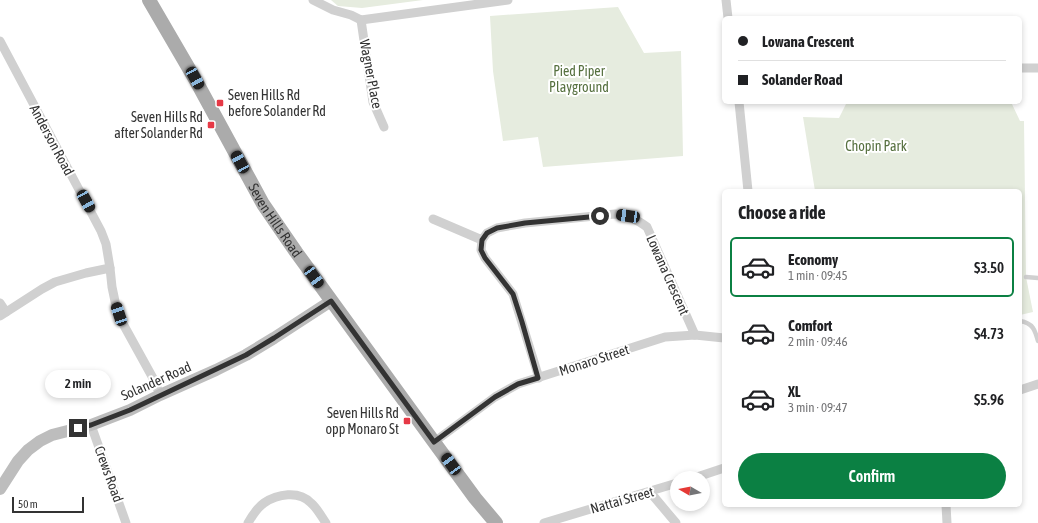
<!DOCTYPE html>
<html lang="en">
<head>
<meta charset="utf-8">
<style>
  body { margin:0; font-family:"Asap Condensed",sans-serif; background:#f6f6f6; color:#202124; height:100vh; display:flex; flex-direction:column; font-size:15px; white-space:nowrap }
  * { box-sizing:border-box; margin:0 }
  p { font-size:13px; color:#757577 }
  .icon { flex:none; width:22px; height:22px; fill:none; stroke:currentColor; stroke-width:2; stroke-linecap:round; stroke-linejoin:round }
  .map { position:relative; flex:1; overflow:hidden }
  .details { position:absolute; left:722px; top:189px; width:300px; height:318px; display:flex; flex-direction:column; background:#fff; border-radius:6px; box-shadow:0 2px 6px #0003 }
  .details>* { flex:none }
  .banner { position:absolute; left:722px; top:16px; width:300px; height:88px; border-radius:6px; box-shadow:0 2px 6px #0003; display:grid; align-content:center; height:88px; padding:0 16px; background:#fff }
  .needle { width:26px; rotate:279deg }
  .tools { position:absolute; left:670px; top:471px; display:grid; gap:8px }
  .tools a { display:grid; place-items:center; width:40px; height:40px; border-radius:50%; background:#fff; box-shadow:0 2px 6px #0003; font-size:20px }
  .scale { position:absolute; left:12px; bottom:10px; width:72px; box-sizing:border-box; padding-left:4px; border:2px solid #333; border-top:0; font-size:11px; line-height:14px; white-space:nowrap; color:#333; -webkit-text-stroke:3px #fff; paint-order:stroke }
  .end { position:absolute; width:18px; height:18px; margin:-9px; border:5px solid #333; background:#fff; box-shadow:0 0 0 2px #fff }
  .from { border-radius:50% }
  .bubble { position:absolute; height:28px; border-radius:14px; background:#fff; box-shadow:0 2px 6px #0003; font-size:13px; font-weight:600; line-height:28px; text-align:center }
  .car { position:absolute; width:12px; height:24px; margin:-12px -6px; border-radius:5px; box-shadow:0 0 3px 1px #0007; background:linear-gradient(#222 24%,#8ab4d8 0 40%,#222 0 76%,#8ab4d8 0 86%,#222 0) }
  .banner b { display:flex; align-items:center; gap:14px; height:38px; font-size:15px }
  .banner b+b { border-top:1px solid #e0e0e0 }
  .banner i { width:10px; height:10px; background:#202124 }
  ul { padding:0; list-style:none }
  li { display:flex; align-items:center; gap:12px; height:60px; margin:0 8px 6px; padding:0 8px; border:2px solid transparent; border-radius:6px }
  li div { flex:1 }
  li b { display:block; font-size:15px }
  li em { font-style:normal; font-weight:600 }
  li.current { border-color:#0b8043 }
  li>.icon { width:36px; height:36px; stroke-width:1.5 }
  h2 { padding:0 16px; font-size:18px; line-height:48px }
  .cta { display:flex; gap:8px; margin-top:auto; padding:8px 16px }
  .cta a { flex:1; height:46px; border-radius:24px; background:#0b8043; color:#fff; font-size:16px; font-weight:600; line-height:46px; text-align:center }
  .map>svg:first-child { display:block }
</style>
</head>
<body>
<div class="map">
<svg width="1038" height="523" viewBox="0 0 1038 523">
  <rect width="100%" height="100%" fill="#fff"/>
  <g fill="#e6ecdf">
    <path d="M331 0H423L362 8 338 6Z"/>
    <path d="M618 7 644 53 681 51 683 156 543 167 538 137 503 141 493 71 490 16Z"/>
    <path d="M847 102H1011L1020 121H1024L1026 277 1033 312 1020 315V191H815L803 117 839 118Z"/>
  </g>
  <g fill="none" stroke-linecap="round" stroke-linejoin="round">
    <g stroke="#d0d0d0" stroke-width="4.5">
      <path d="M1026 277 1038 278"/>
      <path d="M1020 321C1033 323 1035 330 1038 341"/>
    </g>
    <g stroke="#d0d0d0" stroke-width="9">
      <path d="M313 0 333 10 351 15 361 20 508 0"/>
      <path d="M726 0 728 18"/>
      <path d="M361 20 373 102 384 127"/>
      <path d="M0 41 101 231 106 244 110 268 112 287 116 306 122 322 154 380 160 395"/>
      <path d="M1020 68H1038"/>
      <path d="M739 102 748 191"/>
      <path d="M433 219 482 240"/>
      <path d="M0 303 6 312"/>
      <path d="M0 316 42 289 55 282 86 273 110 268"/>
      <path d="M539 378 522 323 513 294 485 258 481 250 482 240 487 233 497 228 525 223 615 214C629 216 636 219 647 227L695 335"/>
      <path d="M1020 390 1038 384"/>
      <path d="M91 425 126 523"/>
      <path d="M434 442 495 397 518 384 665 337 695 335 724 338"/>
      <path d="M694 478 724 468"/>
      <path d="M650 492 676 523"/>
      <path d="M946 505 947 523"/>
      <path d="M248 523C252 516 257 508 264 503 277 494 299 490 311 503 317 508 321 516 326 523"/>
      <path d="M544 523 677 483"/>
    </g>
    <path stroke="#bdbdbd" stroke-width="12" d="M0 489 18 461 28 450 40 441 52 435 91 425 130 410 160 395 216 370 246 355 274 338 331 301"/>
    <path stroke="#ababab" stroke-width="14" id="s1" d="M149 0 195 79 263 204 296 252 434 442 475 498 496 523"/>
  </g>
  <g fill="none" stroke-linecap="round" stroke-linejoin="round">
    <path stroke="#333" stroke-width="5" d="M78 428 91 425 130 410 246 355 274 338 331 301 434 442 495 397 518 384 538 378 522 322 513 294 485 258 481 250 482 240 487 233 497 228 525 223 600 216"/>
  </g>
  <g fill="#e63946" stroke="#fff" stroke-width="1.5">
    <rect x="216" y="99" width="8" height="8" rx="2"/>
    <rect x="207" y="121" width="8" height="8" rx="2"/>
    <rect x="403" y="417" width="8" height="8" rx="2"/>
  </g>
  <g text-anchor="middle" stroke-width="4" stroke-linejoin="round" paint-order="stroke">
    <g font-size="14" fill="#56703f" stroke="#fff">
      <text x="579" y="76">Pied Piper<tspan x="579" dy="16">Playground</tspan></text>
      <text x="876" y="151">Chopin Park</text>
    </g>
    <g font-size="14" fill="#333" stroke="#fff">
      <text transform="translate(371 74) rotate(79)" y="5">Wagner Place</text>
      <text transform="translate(52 140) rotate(62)" y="5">Anderson Road</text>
      <text dy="5" stroke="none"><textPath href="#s1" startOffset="254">Seven Hills Road</textPath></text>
      <text transform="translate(668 275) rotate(66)" y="5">Lowana Crescent</text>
      <text transform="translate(594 360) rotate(-18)" y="5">Monaro Street</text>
      <text transform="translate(156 381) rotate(-24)" y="5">Solander Road</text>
      <text transform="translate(109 474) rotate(70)" y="5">Crews Road</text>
      <text transform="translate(622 500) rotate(-16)" y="5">Nattai Street</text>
    </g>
    <g font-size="14" fill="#333" stroke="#fff" text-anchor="end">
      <text x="228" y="100" text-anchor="start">Seven Hills Rd<tspan x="228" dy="16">before Solander Rd</tspan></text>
      <text x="203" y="122">Seven Hills Rd<tspan x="203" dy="16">after Solander Rd</tspan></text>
      <text x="399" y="418">Seven Hills Rd<tspan x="399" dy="16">opp Monaro St</tspan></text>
    </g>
  </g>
</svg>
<div class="tools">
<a><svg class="needle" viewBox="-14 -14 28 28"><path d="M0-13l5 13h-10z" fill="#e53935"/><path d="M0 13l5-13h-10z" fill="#757577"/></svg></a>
</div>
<div class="scale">50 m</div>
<i class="end from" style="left:600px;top:216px"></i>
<i class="end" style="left:78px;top:428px"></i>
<div class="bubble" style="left:45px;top:370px;width:66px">2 min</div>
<i class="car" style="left:195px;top:78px;rotate:151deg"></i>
<i class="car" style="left:240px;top:162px;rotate:331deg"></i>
<i class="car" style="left:86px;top:201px;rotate:151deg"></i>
<i class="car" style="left:628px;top:216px;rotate:278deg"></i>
<i class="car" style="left:314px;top:277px;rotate:144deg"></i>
<i class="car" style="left:119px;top:314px;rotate:342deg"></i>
<i class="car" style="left:451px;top:464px;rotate:324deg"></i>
<div class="banner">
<b><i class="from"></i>Lowana Crescent</b>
<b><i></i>Solander Road</b>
</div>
<section class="details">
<h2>Choose a ride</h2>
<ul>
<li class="current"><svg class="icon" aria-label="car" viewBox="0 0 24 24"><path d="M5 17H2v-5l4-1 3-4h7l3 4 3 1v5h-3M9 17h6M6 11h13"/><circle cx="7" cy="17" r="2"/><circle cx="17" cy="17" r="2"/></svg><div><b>Economy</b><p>1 min · 09:45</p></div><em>$3.50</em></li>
<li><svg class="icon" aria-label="car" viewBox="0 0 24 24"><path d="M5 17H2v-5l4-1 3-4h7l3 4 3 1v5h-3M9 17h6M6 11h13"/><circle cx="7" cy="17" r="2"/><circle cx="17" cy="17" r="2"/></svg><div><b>Comfort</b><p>2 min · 09:46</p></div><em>$4.73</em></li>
<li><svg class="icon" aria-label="car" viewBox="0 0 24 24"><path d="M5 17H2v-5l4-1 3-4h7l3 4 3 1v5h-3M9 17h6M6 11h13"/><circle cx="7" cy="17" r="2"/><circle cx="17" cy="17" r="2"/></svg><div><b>XL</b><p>3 min · 09:47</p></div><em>$5.96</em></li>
</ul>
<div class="cta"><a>Confirm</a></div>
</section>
</div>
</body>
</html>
